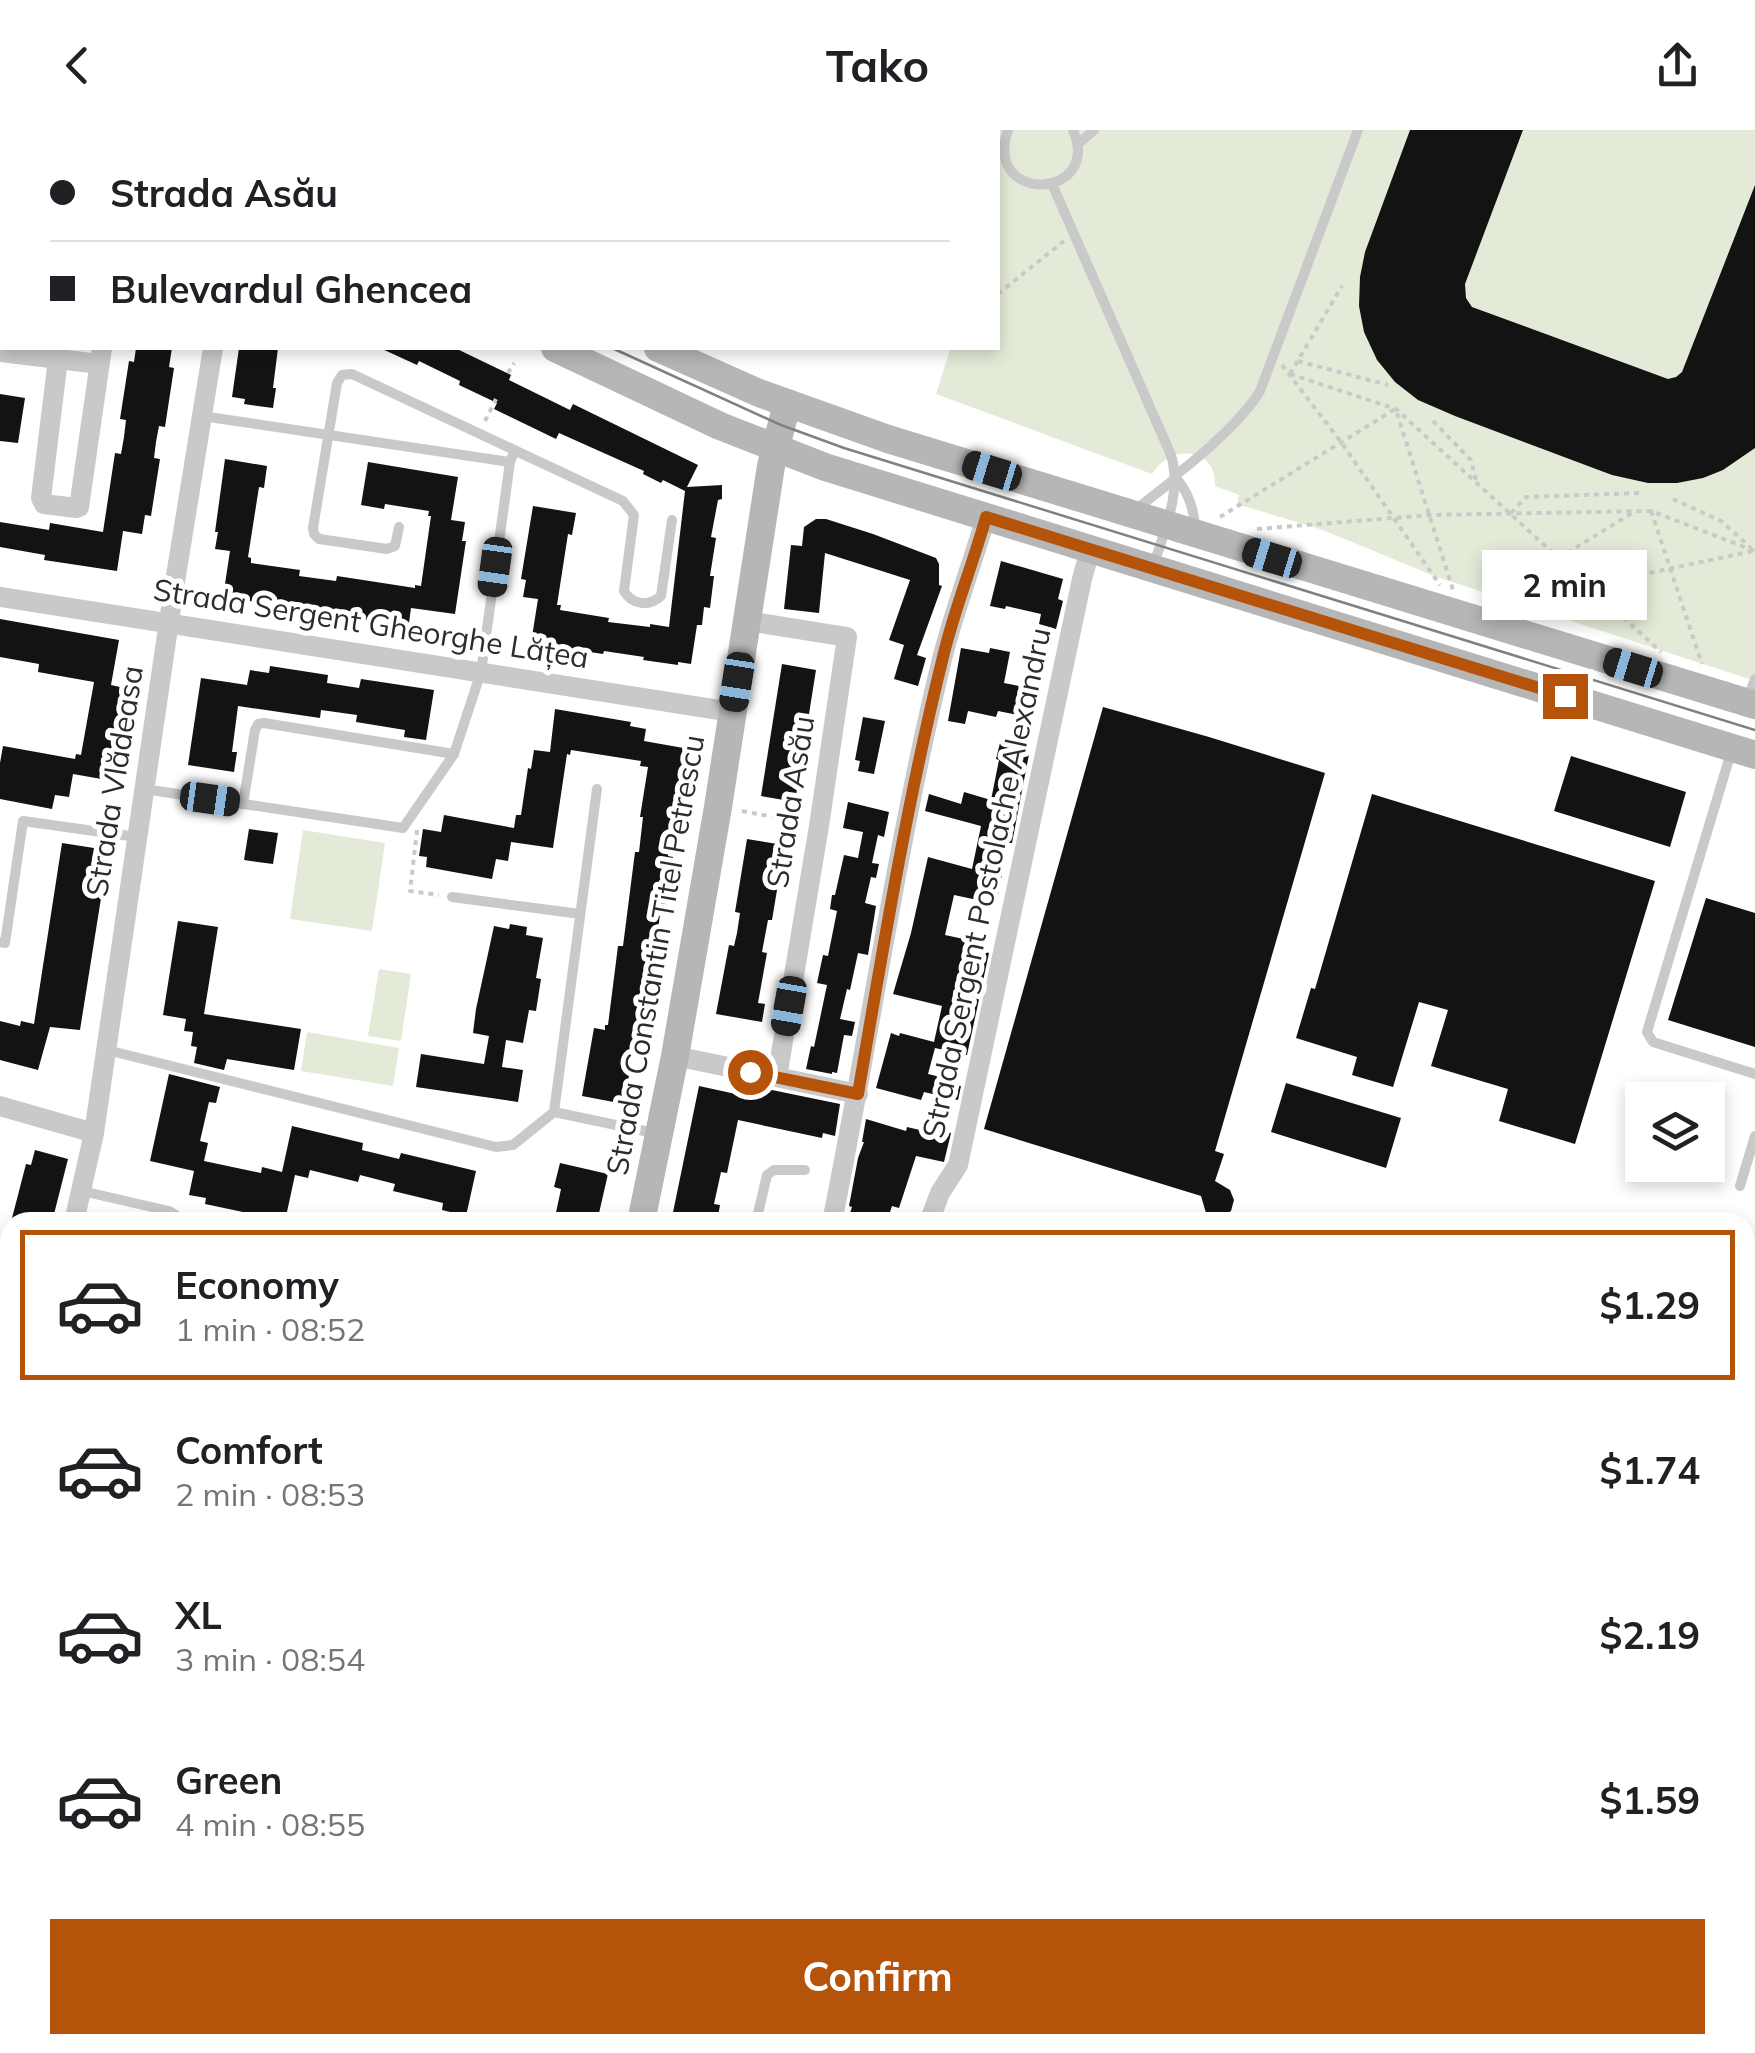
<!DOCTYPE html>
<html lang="en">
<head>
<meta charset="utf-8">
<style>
  body { margin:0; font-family:Mulish,sans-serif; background:#f6f6f6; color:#202124; height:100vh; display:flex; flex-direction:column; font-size:38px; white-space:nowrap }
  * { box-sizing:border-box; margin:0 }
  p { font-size:32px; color:#757577 }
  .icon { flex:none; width:55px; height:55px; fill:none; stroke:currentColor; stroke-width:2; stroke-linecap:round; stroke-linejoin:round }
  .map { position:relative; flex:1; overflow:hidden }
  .sheet { position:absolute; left:0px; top:1082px; width:1755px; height:842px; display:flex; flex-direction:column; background:#fff; border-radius:30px 30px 0 0; box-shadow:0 5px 15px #0003 }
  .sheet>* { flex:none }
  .top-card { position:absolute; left:0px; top:0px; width:1000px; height:220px; box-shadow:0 5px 15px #0003; display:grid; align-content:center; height:220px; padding:0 50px; background:#fff }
  .tools { position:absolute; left:1625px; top:952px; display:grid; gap:20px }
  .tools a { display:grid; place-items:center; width:100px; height:100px; border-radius:0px; background:#fff; box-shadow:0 5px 15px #0003; font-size:50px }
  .end { position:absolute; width:45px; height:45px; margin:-22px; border:12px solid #b45309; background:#fff; box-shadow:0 0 0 5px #fff }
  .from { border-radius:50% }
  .bubble { position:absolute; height:70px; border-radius:0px; background:#fff; box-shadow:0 5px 15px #0003; font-size:32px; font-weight:700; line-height:70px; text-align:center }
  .car { position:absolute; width:30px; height:60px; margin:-30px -15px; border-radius:12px; box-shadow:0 0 8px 2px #0007; background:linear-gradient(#222 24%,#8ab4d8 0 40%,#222 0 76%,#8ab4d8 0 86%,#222 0) }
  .top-card b { display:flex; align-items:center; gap:35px; height:95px; font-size:38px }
  .top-card b+b { border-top:2px solid #e0e0e0 }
  .top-card i { width:25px; height:25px; background:#202124 }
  ul { padding:18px 0 0; list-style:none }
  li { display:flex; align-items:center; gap:30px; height:150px; margin:0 20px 15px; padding:0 30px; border:5px solid transparent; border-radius:0px }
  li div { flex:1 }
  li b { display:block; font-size:38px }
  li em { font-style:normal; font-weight:700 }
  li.active { border-color:#b45309 }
  li>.icon { width:90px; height:90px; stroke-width:1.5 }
  .button { display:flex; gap:20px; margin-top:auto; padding:20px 50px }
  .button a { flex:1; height:115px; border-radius:0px; background:#b45309; color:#fff; font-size:40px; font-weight:700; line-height:115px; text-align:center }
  header { display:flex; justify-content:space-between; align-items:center; height:130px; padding:0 50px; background:#fff; font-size:45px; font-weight:700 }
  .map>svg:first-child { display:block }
</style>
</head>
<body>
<header><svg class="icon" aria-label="back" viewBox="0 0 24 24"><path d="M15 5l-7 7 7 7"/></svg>Tako<svg class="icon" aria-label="share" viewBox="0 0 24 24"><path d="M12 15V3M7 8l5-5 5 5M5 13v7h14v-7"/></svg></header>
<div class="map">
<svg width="1755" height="1923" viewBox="0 0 1755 1923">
  <rect width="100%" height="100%" fill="#fff"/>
  <g fill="#e3ebd8">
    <path d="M518 0H1755V551L1434 446 1323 400 1237 374 1239 365 1215 356C1217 316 1170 314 1152 344L936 264 950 220 944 218H998V2H517Z"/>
    <path d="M303 700 385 713 372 801 290 789Z"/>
    <path d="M379 839 411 844 401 911 368 906Z"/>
    <path d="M307 902 399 918 393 956 301 941Z"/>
  </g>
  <g fill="#131313">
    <path d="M1410 0H1523L1465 154 1466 168 1472 177 1668 249 1676 247 1682 242 1755 55V318L1723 340 1703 348 1677 353H1648L1612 345 1455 286 1418 270 1395 252 1377 230 1364 202 1359 176 1360 147 1365 122Z"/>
    <path d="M136 218H172L169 237 174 238 165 297 159 296 156 312 154 328 160 329 151 386 145 385 142 404 123 401 117 441 44 430 45 425 0 417V392L49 400 50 393 103 402 115 323 121 324 124 307 126 290 120 289 129 231 134 232Z"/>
    <path d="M239 218H278L273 258H276L273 278 244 274 245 269 232 267Z"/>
    <path d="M380 218H455L511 245 509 250 570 280 573 274 698 335 687 357 722 355V369L718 370 711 407 716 408 710 446H714L710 478 704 477 702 495H697L691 534 678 532V535L643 530 644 527 604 521 603 524 531 513 538 469 523 467 526 450 521 449 533 376 576 383 572 405 568 404 557 475H561L560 480 609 488 608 492 650 497V494L669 497 685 361 663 350 661 353 643 344 644 341 559 303 556 309 494 279 497 273 459 255 460 251 419 231 417 235Z"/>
    <path d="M0 264 25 268 18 313 0 311Z"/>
    <path d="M225 329 267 336 264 358 259 357 248 427 251 428V433L300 440 299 446 336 451 337 446 415 458V455L421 456 431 386H428L429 381 385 374 384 379 361 375 368 332 458 347 451 390 465 392 462 411H466L455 484 411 478 409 493 391 490 390 494 331 485V480L313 477 296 475 295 478 223 467 230 421 215 419 218 402H215Z"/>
    <path d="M816 389H826L873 404 936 428 939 434V455L942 456 917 525 926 528 918 556 894 549 904 515 889 510 910 450 825 423 819 483 784 479 791 415 802 416 804 397Z"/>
    <path d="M1001 431 1063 449 1058 469 1063 471 1056 499 1039 494 1041 484 1006 476 1005 479 990 476Z"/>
    <path d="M0 489 119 510 111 555 129 559 113 651 73 644 69 667 55 665 52 679 0 669V633L3 616 75 629 76 624 81 625 94 552 38 542 39 534 0 527Z"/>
    <path d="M961 518 989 523 990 518 1010 522 1004 553 1039 560 1033 588 998 581 996 587 968 581 965 594 948 591Z"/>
    <path d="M782 534 816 540 795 672 761 666Z"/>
    <path d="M270 536 328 545 327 553 359 558 361 549 434 560 426 610 404 607 405 600 356 592 357 585 321 580 320 588 238 576 232 622H237L234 642 188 635 201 548 247 555 250 540 269 543Z"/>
    <path d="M1103 577 1209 607 1325 643 1215 1021 1224 1024 1215 1051 1230 1060 1234 1070 1231 1081 1222 1087 1211 1086 1206 1083 1201 1066 984 999Z"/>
    <path d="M555 579 631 592 630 596 646 599 644 611 689 619 677 693 673 692 668 726 673 727 665 786 660 785 655 822H660L652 883 646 882 643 901 637 900 624 974 582 966 594 898 605 900V895H608L618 816H623L635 722H639L643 687H640L648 637 640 636 641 631 571 620 570 625 567 624 553 718 511 712 508 731 496 729 492 749 426 737 427 727 419 726 423 699 441 702 444 685 514 698 516 685H521L528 638 531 639 534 620 550 622Z"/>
    <path d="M863 587 885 591 874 644 858 641 860 631 855 630Z"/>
    <path d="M1000 613 1030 619 1012 713H1009L996 774 954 765 945 805 973 811 972 817 989 823 967 925 935 918 928 944 953 950 952 955 961 956 958 970 924 962 921 970 876 958 891 903 899 906 900 903 934 912 942 876 893 864 911 803 928 727 972 739 981 696 925 681 929 664 961 674 964 662 991 670 999 630 996 629Z"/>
    <path d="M1571 626 1686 662 1670 717 1554 681Z"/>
    <path d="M1372 664 1655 751 1575 1014 1499 991 1508 959 1431 936 1448 880 1419 872 1393 957 1352 945 1357 927 1296 908 1311 858 1315 859Z"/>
    <path d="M848 672 889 682 884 707 878 705 872 733 879 734 876 748 871 747 865 773 876 776 868 825 858 823 850 860 847 859 840 889 855 892 852 906 844 905 837 943 832 942V944L806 939 811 916 814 917 827 855 817 853 823 825 828 826 837 781 830 779 832 765H835L844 725 858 728 863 702 843 698Z"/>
    <path d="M249 699 278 703 273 734 244 730Z"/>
    <path d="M747 709 790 716 787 736H781L772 790H768L762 822 767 823 758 873 765 874 762 892 716 884 729 815 734 816 737 803 740 783 735 782Z"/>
    <path d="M62 713 94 718 91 735 106 737 80 900 50 897 38 940 0 930V891L20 896 21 891 34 894Z"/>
    <path d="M1706 768 1755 783V917L1668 890Z"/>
    <path d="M178 791 218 797 204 884 301 899 294 940 227 929 224 940 194 933 197 917 191 916 193 902 184 901 186 889 163 885Z"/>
    <path d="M510 794 527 797 526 805 543 808 536 848 541 849 536 881 529 880 523 913 506 910 502 937 523 940 518 972 416 957 421 924 484 934 489 906 473 903 476 879 494 796 509 799Z"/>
    <path d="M169 944 220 957 216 973 209 972 200 1011 208 1013 204 1031 261 1043 262 1037 282 1042 292 996 363 1013 362 1020 399 1029 401 1023 476 1041 466 1086 442 1080 443 1073 393 1061 395 1054 360 1045 358 1052 310 1040 308 1048 295 1045 285 1091 205 1074 206 1068 189 1065 194 1041 150 1031Z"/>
    <path d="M1286 953 1401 988 1386 1038 1271 1002Z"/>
    <path d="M699 956 745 966 747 957 766 961 767 959 840 974 835 1006 823 1003 822 1008 738 990 727 1043 721 1042 714 1074 720 1075 717 1092H671Z"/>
    <path d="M866 989 906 1001 907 997 920 1000 921 996 951 1003 944 1032 916 1026 899 1078 892 1076 888 1088 872 1083 869 1092H847L852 1077 849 1076 858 1028 864 1012H862Z"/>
    <path d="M35 1020 68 1029 52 1092 26 1088 25 1092H11L26 1034 31 1035Z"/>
    <path d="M560 1033 608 1044 597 1092H554L561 1059 554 1057Z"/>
  </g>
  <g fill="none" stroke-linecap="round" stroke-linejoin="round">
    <g stroke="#c9c9c9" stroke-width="4" stroke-dasharray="5 5" stroke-linecap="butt">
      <path d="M998 164 1064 111"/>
      <path d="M1298 231 1388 255"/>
      <path d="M1282 235 1341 312 1440 455"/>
      <path d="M508 243 514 233"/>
      <path d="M1290 244 1396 279 1661 522"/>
      <path d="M1290 244 1342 156"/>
      <path d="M1397 283 1453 460"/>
      <path d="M485 291 496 269"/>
      <path d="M1433 291 1471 330 1476 350"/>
      <path d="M1673 369 1721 391 1751 418"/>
      <path d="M1651 381 1702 534"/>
      <path d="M1511 383 1526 367 1639 363"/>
      <path d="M1220 387 1395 279"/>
      <path d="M1257 399 1430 385 1651 381 1755 421"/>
      <path d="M1491 470 1632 383"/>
      <path d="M1503 474 1753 421"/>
      <path d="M742 681 800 692"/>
      <path d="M417 700 410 761 439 765"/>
      <path d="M0 1610 10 1594"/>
      <path d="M1140 1915 1166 1923"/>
      <path d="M625 1923 628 1915"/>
    </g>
    <g stroke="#c9c9c9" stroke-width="10">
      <path d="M45 0 46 2"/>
      <path d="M1008 0C982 75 1103 70 1073 0"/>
      <path d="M506 2 507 0"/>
      <path d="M1078 14 1094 0"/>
      <path d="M1052 54 1171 325C1182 361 1165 399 1154 434"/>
      <path d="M202 286 510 332"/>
      <path d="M1177 344C1201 326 1245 287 1260 261L1358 0"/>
      <path d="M1176 348C1189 363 1195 382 1195 402"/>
      <path d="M1134 381 1176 348"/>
      <path d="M399 397 395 416 387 419 319 409 314 404 313 398 337 253 342 245 352 244 623 371 634 385 624 461C632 475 649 477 661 466L672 390"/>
      <path d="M1746 572 1755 549"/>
      <path d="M1732 619 1647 902 1653 912 1755 944"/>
      <path d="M144 659 403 698 454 624 481 542 510 332 515 320"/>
      <path d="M243 674 255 600 258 594 264 593 454 624"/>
      <path d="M452 767 580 784"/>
      <path d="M0 812 5 813 23 691 137 707"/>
      <path d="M107 920 496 1017 513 1015 554 982 654 1003"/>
      <path d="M554 982 597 659"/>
      <path d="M1740 1056 1755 1006"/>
      <path d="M82 1061 169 1081 187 1092"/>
      <path d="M756 1092 767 1045 774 1040H805"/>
      <path d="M1745 1393 1755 1367"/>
      <path d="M1745 1868 1755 1848"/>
      <path d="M0 1873 5 1778"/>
      <path d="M0 1890 10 1893"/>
      <path d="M82 1915 108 1923"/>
      <path d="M1499 1923 1503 1915"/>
      <path d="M1717 1923 1721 1915"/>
    </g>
    <g stroke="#c9c9c9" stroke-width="20">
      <path d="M0 160 2 142"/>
      <path d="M0 222 99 234"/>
      <path d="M58 229 41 368 44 374 76 378 79 377 102 218"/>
      <path d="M0 467 732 582"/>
      <path d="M747 491 847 507 819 696 777 947"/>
      <path d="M675 926 858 964"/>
      <path d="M0 976 94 1003"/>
      <path d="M74 1092 94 1003 173 464 213 218"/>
      <path d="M832 1092C870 904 897 712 943 525 955 479 972 434 986 387"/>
      <path d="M929 1092 940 1063 958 1035 1082 449 1090 420"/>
      <path d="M1751 1180 1755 1167"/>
      <path d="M0 1391 10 1394"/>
      <path d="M0 1544 10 1547"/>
      <path d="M442 1915 468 1923"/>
      <path d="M850 1915 873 1923"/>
      <path d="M797 1923 801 1915"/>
      <path d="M1103 1923 1109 1915"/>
      <path d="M1615 1923 1619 1915"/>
    </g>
    <g stroke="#b6b6b6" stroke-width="28">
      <path d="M81 0 87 2"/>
      <path d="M0 3 2 4"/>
      <path d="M555 218 720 296 825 337 1755 625"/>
      <path d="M658 218 759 263 888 309 1755 575"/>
      <path d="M641 1092 675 926 718 677 771 336 787 274"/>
      <path d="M0 1174 10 1176"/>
      <path d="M1745 1673 1755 1678"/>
      <path d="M1745 1701 1755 1706"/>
    </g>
    <g stroke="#818181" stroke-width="2.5">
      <path d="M37 0 43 2"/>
      <path d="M177 0 184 2"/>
      <path d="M217 0 224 2"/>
      <path d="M447 2 448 0"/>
      <path d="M464 2 465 0"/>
      <path d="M612 218 781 295 844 318 1755 600"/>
    </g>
  </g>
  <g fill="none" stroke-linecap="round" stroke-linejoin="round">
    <path stroke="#b45309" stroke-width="12" d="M750 942 858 964C883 818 907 671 943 527 954 480 973 434 986 387L1565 566"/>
  </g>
  <g text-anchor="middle" stroke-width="10" stroke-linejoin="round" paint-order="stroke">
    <g font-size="30" fill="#2c2c2c" stroke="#fff">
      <text transform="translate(371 494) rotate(9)" y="10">Strada Sergent Gheorghe Lățea</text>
      <text transform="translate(115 651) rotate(-81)" y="10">Strada Vlădeasa</text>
      <text transform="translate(791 672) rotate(-81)" y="10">Strada Asău</text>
      <text transform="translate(987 753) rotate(-78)" y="10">Strada Sergent Postolache Alexandru</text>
      <text transform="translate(656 825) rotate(-80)" y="10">Strada Constantin Titel Petrescu</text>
    </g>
  </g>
</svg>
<div class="tools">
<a><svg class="icon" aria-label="layers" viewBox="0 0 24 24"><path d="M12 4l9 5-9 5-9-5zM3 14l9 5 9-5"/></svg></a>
</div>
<i class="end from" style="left:750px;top:942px"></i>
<i class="end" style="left:1565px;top:566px"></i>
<div class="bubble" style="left:1482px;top:420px;width:165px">2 min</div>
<i class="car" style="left:992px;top:341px;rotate:287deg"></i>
<i class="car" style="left:1272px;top:428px;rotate:287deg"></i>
<i class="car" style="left:495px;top:437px;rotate:188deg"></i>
<i class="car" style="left:1633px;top:538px;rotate:287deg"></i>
<i class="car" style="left:737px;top:552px;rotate:189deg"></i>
<i class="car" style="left:210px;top:669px;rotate:98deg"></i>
<i class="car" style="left:789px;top:876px;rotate:190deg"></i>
<div class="top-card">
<b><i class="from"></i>Strada Asău</b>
<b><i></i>Bulevardul Ghencea</b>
</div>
<section class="sheet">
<ul>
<li class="active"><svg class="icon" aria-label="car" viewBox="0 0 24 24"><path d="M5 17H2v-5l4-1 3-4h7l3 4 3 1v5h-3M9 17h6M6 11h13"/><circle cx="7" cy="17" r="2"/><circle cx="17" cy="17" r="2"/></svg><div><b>Economy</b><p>1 min · 08:52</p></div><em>$1.29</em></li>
<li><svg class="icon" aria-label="car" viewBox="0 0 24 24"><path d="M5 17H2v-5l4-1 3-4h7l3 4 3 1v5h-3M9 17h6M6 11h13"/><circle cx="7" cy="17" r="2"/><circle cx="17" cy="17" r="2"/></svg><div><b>Comfort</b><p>2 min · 08:53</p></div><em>$1.74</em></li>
<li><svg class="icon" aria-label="car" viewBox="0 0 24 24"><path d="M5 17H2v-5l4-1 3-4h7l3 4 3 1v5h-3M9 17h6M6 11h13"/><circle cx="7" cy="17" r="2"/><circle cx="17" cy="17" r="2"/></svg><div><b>XL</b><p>3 min · 08:54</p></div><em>$2.19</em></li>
<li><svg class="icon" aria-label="car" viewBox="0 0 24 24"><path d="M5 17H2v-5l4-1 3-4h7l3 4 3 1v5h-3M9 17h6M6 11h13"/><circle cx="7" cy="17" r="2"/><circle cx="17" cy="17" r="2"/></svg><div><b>Green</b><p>4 min · 08:55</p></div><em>$1.59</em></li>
</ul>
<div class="button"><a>Confirm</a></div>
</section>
</div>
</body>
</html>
